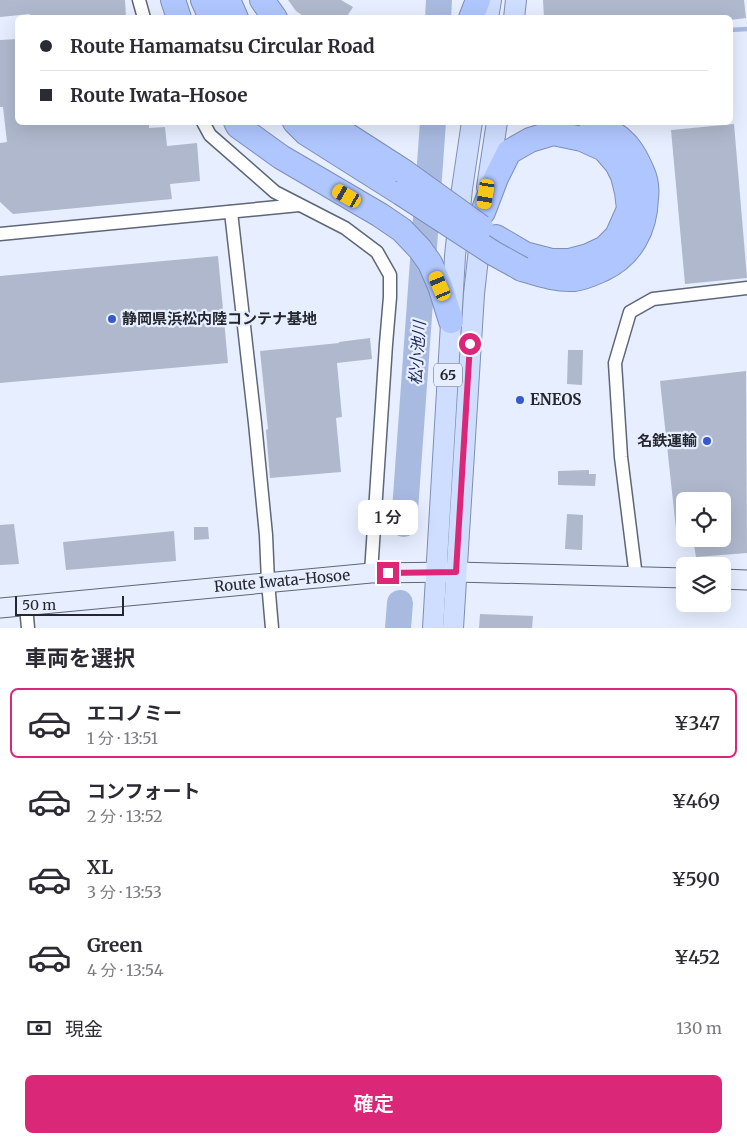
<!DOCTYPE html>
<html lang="ja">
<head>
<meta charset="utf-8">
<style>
  body { margin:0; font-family:Merriweather,"Noto Sans JP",serif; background:#f2f2f3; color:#2b2b33; height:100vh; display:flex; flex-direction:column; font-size:19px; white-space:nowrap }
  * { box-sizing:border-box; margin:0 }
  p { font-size:16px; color:#7c7c81 }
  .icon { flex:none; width:28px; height:28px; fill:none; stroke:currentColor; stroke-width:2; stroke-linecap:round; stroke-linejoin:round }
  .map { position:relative; height:628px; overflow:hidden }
  .panel { display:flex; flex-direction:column; background:#fff; flex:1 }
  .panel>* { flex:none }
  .banner { position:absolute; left:15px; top:15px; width:718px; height:110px; border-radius:8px; box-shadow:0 5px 20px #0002; display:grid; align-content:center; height:110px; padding:0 25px; background:#fff }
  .buttons { position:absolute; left:676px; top:492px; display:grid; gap:10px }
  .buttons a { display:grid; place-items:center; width:55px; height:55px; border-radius:8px; background:#fff; box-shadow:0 5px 20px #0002; font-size:25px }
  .scale { position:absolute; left:15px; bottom:12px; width:109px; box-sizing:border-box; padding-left:5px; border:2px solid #24272f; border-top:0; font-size:14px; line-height:18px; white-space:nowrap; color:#24272f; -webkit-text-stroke:4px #e6eeff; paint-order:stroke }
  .end { position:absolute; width:22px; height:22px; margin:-11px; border:6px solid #db2777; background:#fff; box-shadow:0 0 0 2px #fff }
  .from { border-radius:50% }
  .bubble { position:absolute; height:35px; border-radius:8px; background:#fff; box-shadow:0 5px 20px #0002; font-size:16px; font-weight:600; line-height:35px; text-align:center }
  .car { position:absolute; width:15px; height:30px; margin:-15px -8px; border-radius:6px; box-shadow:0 0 4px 1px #0007; background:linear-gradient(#f5c518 24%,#345 0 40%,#f5c518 0 76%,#345 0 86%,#f5c518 0) }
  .banner b { display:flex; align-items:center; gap:18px; height:48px; font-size:19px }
  .banner b+b { border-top:1px solid #e1e1e2 }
  .banner i { width:12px; height:12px; background:#2b2b33 }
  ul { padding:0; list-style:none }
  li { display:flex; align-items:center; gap:15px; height:70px; margin:0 10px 8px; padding:0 15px; border:2px solid transparent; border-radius:8px }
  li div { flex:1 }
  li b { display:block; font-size:19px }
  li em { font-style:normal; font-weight:600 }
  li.selected { border-color:#db2777 }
  li>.icon { width:45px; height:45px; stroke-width:1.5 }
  h2 { padding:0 25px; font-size:22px; line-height:60px }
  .pay { display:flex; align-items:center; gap:12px; height:55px; padding:0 25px; font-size:19px }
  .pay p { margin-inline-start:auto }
  .button { display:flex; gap:10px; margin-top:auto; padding:10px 25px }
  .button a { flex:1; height:58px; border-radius:8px; background:#db2777; color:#fff; font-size:20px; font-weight:600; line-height:58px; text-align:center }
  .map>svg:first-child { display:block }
</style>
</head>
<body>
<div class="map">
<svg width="747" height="628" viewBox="0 0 747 628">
  <rect width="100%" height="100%" fill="#e6eeff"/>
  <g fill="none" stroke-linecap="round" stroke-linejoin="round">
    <path stroke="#a9bae1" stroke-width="4.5" d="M730 30 747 29"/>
    <g stroke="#a9bae1" stroke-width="26">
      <path d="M438 18 439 0"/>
      <path d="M404 524 433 122"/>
      <path d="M398 628 400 603"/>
    </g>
  </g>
  <g fill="#afb8cd">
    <path d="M0 0H125L126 18H30V14L0 17Z"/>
    <path d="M288 0H341L353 7 346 18H306L296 11Z"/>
    <path d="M543 0H744L746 18 730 20V18H544Z"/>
    <path d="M18 39V122H149V128L165 127 167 146 197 143 200 181 170 184 172 199 13 214 0 202V143L7 142 3 107H0V40Z"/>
    <path d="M734 124 747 278 685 284 671 130Z"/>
    <path d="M218 256 228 363 0 383V276Z"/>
    <path d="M370 338 372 359 337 363 342 417 336 418 341 472 270 478 266 430 268 429 260 351 339 343V342Z"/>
    <path d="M568 350H583L582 385 567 384Z"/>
    <path d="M746 371 747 553 696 557 693 539H722V501H685V538H677L660 381Z"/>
    <path d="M589 470V474H596L595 486 558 485V471Z"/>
    <path d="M567 514 583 515 582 550 565 549Z"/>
    <path d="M14 524 19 564 0 565V525Z"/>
    <path d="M194 527H208L209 539 194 540Z"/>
    <path d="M174 531 176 561 66 570 63 542Z"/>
    <path d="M480 614 533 616 532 628H479Z"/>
  </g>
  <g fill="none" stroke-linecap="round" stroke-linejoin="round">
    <defs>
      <g id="minor">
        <path d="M139 0 144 18"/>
        <path d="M203 122 210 135 275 192 345 228 377 252 390 275V297L386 344 371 573"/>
        <path d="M231 212 255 423 266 535 268 582 272 628"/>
        <path d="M0 234 299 205"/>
        <path d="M636 577 621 457 615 363 630 312 653 299 747 288"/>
        <path d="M26 606 28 628"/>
      </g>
      <g id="secondary">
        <path d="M722 579 747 580"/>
        <path d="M0 608 371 573 457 572 685 578"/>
      </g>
      <g id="primary">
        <path d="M488 18 491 0"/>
        <path d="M514 18 516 0"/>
        <path d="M487 187 497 122"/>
        <path d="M433 628 455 256 462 189 472 122"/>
        <path d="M453 628 474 294 481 231"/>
      </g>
      <g id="motorway">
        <path d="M173 0 179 18"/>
        <path d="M203 0 211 18"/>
        <path d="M228 0 236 18"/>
        <path d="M262 0 275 18"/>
        <path d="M471 18 478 0"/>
        <path d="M236 122 238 126 281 157 380 215 402 230 420 249 430 263 440 286 451 321"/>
        <path d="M295 122 306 133 401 193"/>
        <path d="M327 122 403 171"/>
        <path d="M483 212 496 178 509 152 530 140 553 133 582 139 604 149 617 164 623 176 627 192 629 209 617 236 605 248 588 256 569 261H552L525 254 496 237"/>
        <path d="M522 269C539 274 556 280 574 279 584 278 594 273 603 269 632 255 645 229 646 198 647 189 646 179 642 171 639 164 632 151 627 145 618 135 604 127 591 122"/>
      </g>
    </defs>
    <use href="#minor" stroke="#5e6678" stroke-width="15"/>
    <use href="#secondary" stroke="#5e6678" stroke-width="21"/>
    <use href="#primary" stroke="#7e8eb6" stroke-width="22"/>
    <use href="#motorway" stroke="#7e8eb6" stroke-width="26"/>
    <use href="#minor" stroke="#fff" stroke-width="12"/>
    <use href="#secondary" stroke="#e7eeff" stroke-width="19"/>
    <use href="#primary" stroke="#cfddfe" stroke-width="20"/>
    <use href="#motorway" stroke="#afc6fe" stroke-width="24"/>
    <defs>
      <g id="motorway-bridge">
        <path d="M403 171 481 227"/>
        <path d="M401 193 493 253 522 269"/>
      </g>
    </defs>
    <use href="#motorway-bridge" stroke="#7e8eb6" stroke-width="26" stroke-linecap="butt"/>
    <use href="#motorway-bridge" stroke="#afc6fe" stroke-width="24"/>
  </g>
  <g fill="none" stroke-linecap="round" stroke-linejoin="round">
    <path stroke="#db2777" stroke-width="6" d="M388 573 456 572 470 344"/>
  </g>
  <g fill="#3759ca" stroke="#e6eeff" stroke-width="2">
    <circle cx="112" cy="319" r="5"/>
    <circle cx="520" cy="400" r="5"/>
    <circle cx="707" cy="441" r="5"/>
  </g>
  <g text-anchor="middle" stroke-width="4.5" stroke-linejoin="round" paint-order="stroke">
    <rect fill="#e6eeff" stroke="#5e636d" stroke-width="1" x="434" y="363.5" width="28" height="23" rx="4"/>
    <g font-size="14" font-weight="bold" fill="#24272f">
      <text x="448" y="380">65</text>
    </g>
    <g font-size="15" font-weight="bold" fill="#24272f" stroke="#e6eeff" text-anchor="start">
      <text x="122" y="324">静岡県浜松内陸コンテナ基地</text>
      <text x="530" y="405">ENEOS</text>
      <text x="697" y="446" text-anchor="end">名鉄運輸</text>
    </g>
    <g font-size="15" fill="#24272f" stroke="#e6eeff">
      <text transform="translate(282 581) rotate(-5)" y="5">Route Iwata-Hosoe</text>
    </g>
    <g font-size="16" font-style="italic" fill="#172656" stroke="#e6eeff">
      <text transform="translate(417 353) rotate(-86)" y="6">松小池川</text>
    </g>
  </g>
</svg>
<div class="buttons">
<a><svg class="icon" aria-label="locate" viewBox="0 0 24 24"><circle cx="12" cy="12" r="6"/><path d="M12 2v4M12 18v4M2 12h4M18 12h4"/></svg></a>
<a><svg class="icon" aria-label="layers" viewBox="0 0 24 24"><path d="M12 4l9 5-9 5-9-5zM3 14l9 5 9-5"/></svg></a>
</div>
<div class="scale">50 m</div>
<i class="end from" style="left:470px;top:344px"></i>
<i class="end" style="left:388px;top:573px"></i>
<div class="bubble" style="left:358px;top:500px;width:60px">1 分</div>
<i class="car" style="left:486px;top:194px;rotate:189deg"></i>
<i class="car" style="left:347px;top:196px;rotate:300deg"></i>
<i class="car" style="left:440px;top:286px;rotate:337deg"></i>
<div class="banner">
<b><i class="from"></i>Route Hamamatsu Circular Road</b>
<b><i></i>Route Iwata-Hosoe</b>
</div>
</div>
<section class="panel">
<h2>車両を選択</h2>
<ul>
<li class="selected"><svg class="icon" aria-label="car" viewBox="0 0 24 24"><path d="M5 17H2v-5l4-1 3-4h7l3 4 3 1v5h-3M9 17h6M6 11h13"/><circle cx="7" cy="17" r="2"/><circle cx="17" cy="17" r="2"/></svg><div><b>エコノミー</b><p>1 分 · 13:51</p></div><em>¥347</em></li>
<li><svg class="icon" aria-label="car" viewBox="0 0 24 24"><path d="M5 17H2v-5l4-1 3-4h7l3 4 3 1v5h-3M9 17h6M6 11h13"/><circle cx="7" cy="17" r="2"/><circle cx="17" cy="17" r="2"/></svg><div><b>コンフォート</b><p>2 分 · 13:52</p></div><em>¥469</em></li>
<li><svg class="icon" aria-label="car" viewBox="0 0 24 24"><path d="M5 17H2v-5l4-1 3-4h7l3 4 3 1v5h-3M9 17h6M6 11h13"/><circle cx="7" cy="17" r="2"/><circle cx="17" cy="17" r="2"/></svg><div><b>XL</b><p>3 分 · 13:53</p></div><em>¥590</em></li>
<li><svg class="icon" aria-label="car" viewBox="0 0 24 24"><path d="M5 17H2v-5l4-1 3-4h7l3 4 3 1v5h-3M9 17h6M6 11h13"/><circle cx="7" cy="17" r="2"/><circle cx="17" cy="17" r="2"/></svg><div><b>Green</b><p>4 分 · 13:54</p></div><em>¥452</em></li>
</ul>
<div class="pay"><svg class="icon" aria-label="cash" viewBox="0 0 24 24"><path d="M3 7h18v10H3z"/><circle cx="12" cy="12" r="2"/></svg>現金<p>130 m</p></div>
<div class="button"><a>確定</a></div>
</section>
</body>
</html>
